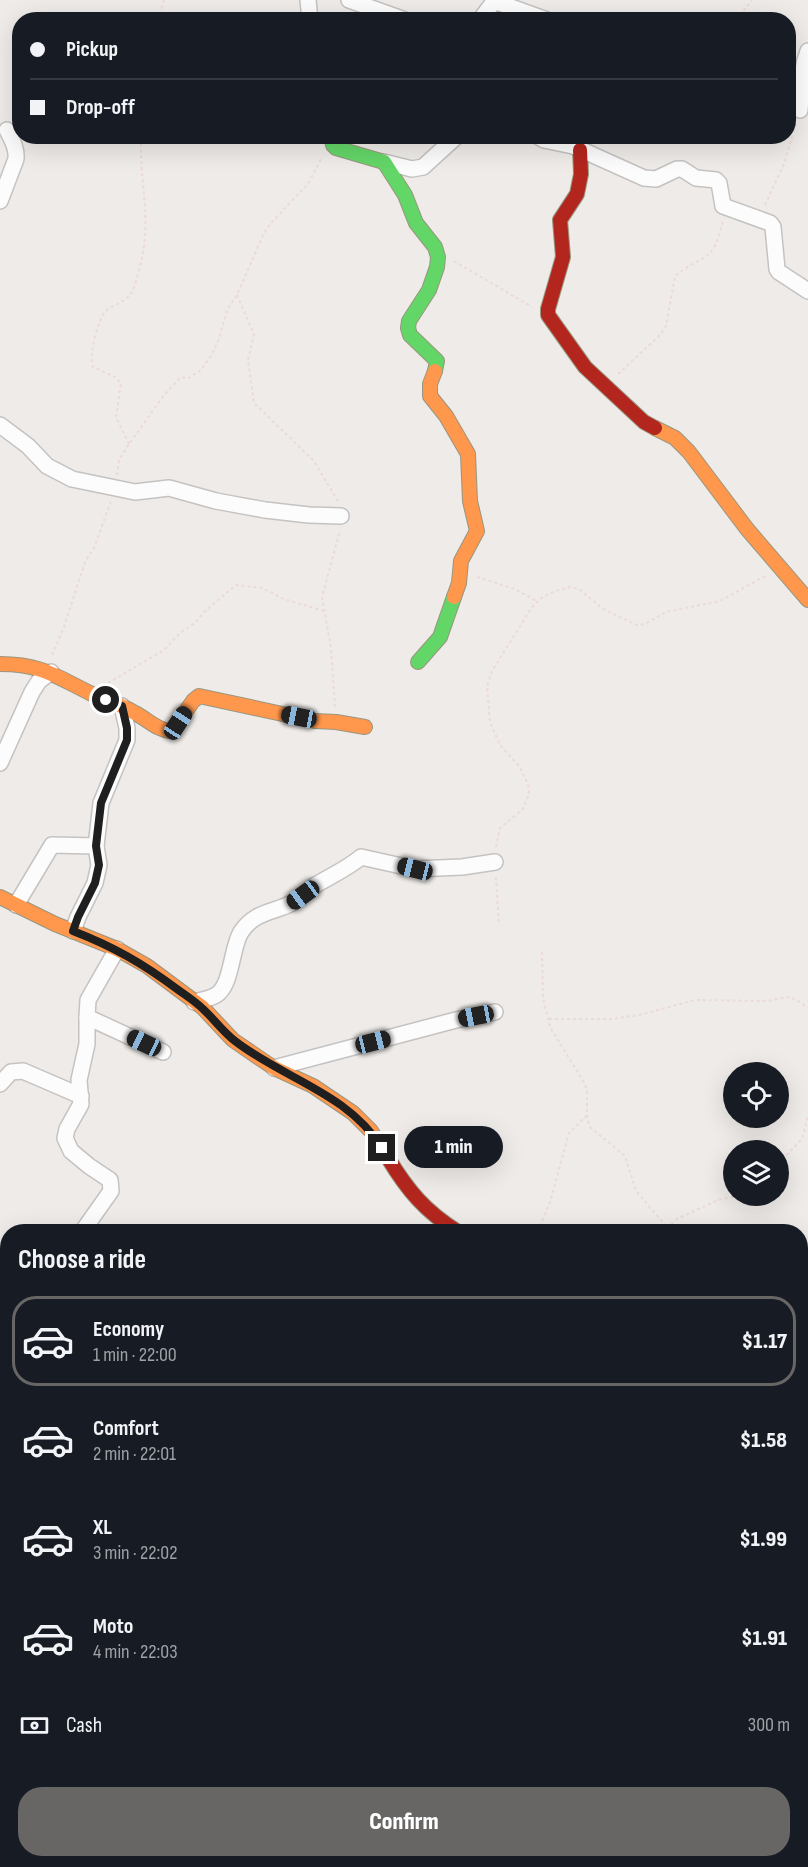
<!DOCTYPE html>
<html lang="en">
<head>
<meta charset="utf-8">
<style>
  body { margin:0; font-family:"Sofia Sans Condensed",sans-serif; background:#20242c; color:#f1f3f6; height:100vh; display:flex; flex-direction:column; font-size:22px; white-space:nowrap }
  * { box-sizing:border-box; margin:0 }
  p { font-size:20px; color:#9ea1a6 }
  .icon { flex:none; width:33px; height:33px; fill:none; stroke:currentColor; stroke-width:2; stroke-linecap:round; stroke-linejoin:round }
  .map { position:relative; flex:1; overflow:hidden }
  .sheet { position:absolute; left:0px; top:1224px; width:808px; height:644px; display:flex; flex-direction:column; background:#171b24; border-radius:24px 24px 0 0; box-shadow:0 6px 24px #0002 }
  .sheet>* { flex:none }
  .hud { position:absolute; left:12px; top:12px; width:784px; height:132px; border-radius:24px; box-shadow:0 6px 24px #0002; display:grid; align-content:center; height:132px; padding:0 18px; background:#171b24 }
  .buttons { position:absolute; left:723px; top:1062px; display:grid; gap:12px }
  .buttons a { display:grid; place-items:center; width:66px; height:66px; border-radius:50%; background:#171b24; box-shadow:0 6px 24px #0002; font-size:30px }
  .end { position:absolute; width:27px; height:27px; margin:-14px; border:8px solid #1f1f1f; background:#fff; box-shadow:0 0 0 3px #fff }
  .from { border-radius:50% }
  .bubble { position:absolute; height:42px; border-radius:21px; background:#171b24; box-shadow:0 6px 24px #0002; font-size:20px; font-weight:800; line-height:42px; text-align:center }
  .car { position:absolute; width:18px; height:36px; margin:-18px -9px; border-radius:8px; box-shadow:0 0 4px 2px #0007; background:linear-gradient(#222 24%,#8ab4d8 0 40%,#222 0 76%,#8ab4d8 0 86%,#222 0) }
  .hud b { display:flex; align-items:center; gap:21px; height:57px; font-size:22px }
  .hud b+b { border-top:2px solid #363941 }
  .hud i { width:15px; height:15px; background:#f1f3f6 }
  ul { padding:0; list-style:none }
  li { display:flex; align-items:center; gap:18px; height:90px; margin:0 12px 9px; padding:0 6px; border:3px solid transparent; border-radius:24px }
  li div { flex:1 }
  li b { display:block; font-size:22px }
  li em { font-style:normal; font-weight:800 }
  li.active { border-color:#676665 }
  li>.icon { width:54px; height:54px; stroke-width:1.5 }
  h2 { padding:0 18px; font-size:27px; line-height:72px }
  .pay { display:flex; align-items:center; gap:15px; height:66px; padding:0 18px; font-size:22px }
  .pay p { margin-inline-start:auto }
  .action { display:flex; gap:12px; margin-top:auto; padding:12px 18px }
  .action a { flex:1; height:69px; border-radius:24px; background:#676665; color:#fff; font-size:24px; font-weight:800; line-height:69px; text-align:center }
  .map>svg:first-child { display:block }
</style>
</head>
<body>
<div class="map">
<svg width="808" height="1867" viewBox="0 0 808 1867">
  <rect width="100%" height="100%" fill="#eeebe8"/>
  <g fill="none" stroke-linecap="round" stroke-linejoin="round">
    <defs>
      <g id="street">
        <path d="M308 0 310 20"/>
        <path d="M349 0 405 20"/>
        <path d="M480 20 492 4 497 2 547 20"/>
        <path d="M800 110C802 89 800 71 808 51"/>
        <path d="M537 136 544 140 573 146 644 178 656 179 677 169H682L696 178 716 180 719 183 723 206 770 223 773 227 777 269 779 272 808 291"/>
        <path d="M384 162 412 169 423 167 457 136"/>
        <path d="M0 201 16 159C17 148 12 140 7 130"/>
        <path d="M0 425 28 446 47 466 72 479 135 492 169 488 216 501 265 510 309 515 341 516"/>
        <path d="M0 763 32 692 39 681 51 672"/>
        <path d="M16 905 52 845 96 846"/>
        <path d="M73 931 78 917 95 883 99 865 96 846 101 803 127 740V728L122 706"/>
        <path d="M117 949 88 1000 87 1017 163 1052"/>
        <path d="M194 1002C201 1000 210 999 216 995 232 986 231 948 241 932 255 911 273 913 292 903 300 898 307 891 314 886 330 876 347 869 361 857L415 869 462 867 495 862"/>
        <path d="M274 1068 456 1020 495 1012"/>
        <path d="M0 1084 11 1072 23 1071 81 1096"/>
        <path d="M82 1232 111 1191 110 1180 89 1166 71 1151 65 1138 67 1129 81 1104 79 1080 87 1044V1017"/>
        <path d="M0 1334 8 1326"/>
        <path d="M801 1440 808 1445"/>
        <path d="M0 1462 8 1467"/>
        <path d="M801 1504 808 1491"/>
        <path d="M0 1645 8 1649"/>
        <path d="M801 1690 808 1694"/>
        <path d="M227 1860 233 1867"/>
        <path d="M612 1860 624 1867"/>
        <path d="M287 1867 293 1860"/>
        <path d="M734 1867 738 1860"/>
      </g>
      <g id="fast">
        <path d="M331 136 333 145 336 148 384 162 405 195 416 223 435 247 438 257 437 267 429 290 409 321 408 328 410 335 437 361 435 371"/>
        <path d="M418 662 440 637 454 597"/>
      </g>
      <g id="slow">
        <path d="M435 371 430 384V396L446 416 468 454 470 501 477 531 461 561 459 583 454 597"/>
        <path d="M655 428 675 438 689 452 747 529 808 600"/>
        <path d="M0 664C42 664 57 677 92 694 106 700 122 705 135 713 147 719 158 731 172 731L193 701 199 696 315 721 336 722 365 727"/>
        <path d="M0 897 55 924 117 949 147 966 202 1007 233 1040 274 1068 313 1086 353 1113 371 1131 388 1158"/>
      </g>
      <g id="jam">
        <path d="M580 150 581 174 577 194 560 220 563 257 548 309V315L585 367 644 422 655 428"/>
        <path d="M388 1158C408 1191 425 1211 458 1232"/>
      </g>
    </defs>
    <use href="#street" stroke="#c5c3c2" stroke-width="18"/>
    <use href="#fast" stroke="#99967f" stroke-width="16"/>
    <use href="#slow" stroke="#99967f" stroke-width="16"/>
    <use href="#jam" stroke="#99967f" stroke-width="16"/>
    <g stroke="#ecd9db" stroke-width="2" stroke-dasharray="3 3" stroke-linecap="butt">
      <path d="M158 20 164 0"/>
      <path d="M736 20 752 0"/>
      <path d="M765 205 784 164 796 123"/>
      <path d="M454 261 532 307"/>
      <path d="M237 295 254 334 248 360 254 403 314 461 338 501"/>
      <path d="M618 374 660 335 666 326 675 276C705 252 713 265 723 220"/>
      <path d="M129 444 116 417 121 383 115 377 93 367C88 358 98 318 106 311 114 304 126 302 132 292 135 286 137 276 139 270 153 221 140 189 141 142L138 136"/>
      <path d="M117 475 119 460 127 447 164 395 181 377 189 378 201 370 211 356 219 339 227 310 237 295 263 235 270 224 308 184 322 157"/>
      <path d="M477 577 515 589 538 602"/>
      <path d="M52 655 64 627 85 562 94 548 111 501"/>
      <path d="M108 683 164 650 180 633 195 623 205 611 236 585 262 588 284 599 324 611"/>
      <path d="M335 707 331 648 322 597 340 530"/>
      <path d="M496 847 500 828 523 809 529 794 528 784 519 766 500 745 490 722 487 686 492 671 532 607 543 597 556 591 570 587 579 589 603 609 637 625 645 624 666 612 720 601 767 575"/>
      <path d="M496 877 499 925"/>
      <path d="M542 952 543 998 550 1027 585 1084 587 1092V1119L591 1128 625 1156 636 1191 667 1227"/>
      <path d="M549 1019H612L639 1015 695 1000 768 1001 786 997 795 999 808 1008"/>
      <path d="M778 1164 802 1139 808 1116"/>
      <path d="M538 1232 550 1202 569 1133 587 1115"/>
      <path d="M662 1232 677 1219 718 1200 737 1196"/>
    </g>
    <use href="#street" stroke="#fcfcfc" stroke-width="15"/>
    <use href="#fast" stroke="#63d668" stroke-width="14"/>
    <use href="#slow" stroke="#ff974d" stroke-width="14"/>
    <use href="#jam" stroke="#b3261e" stroke-width="14"/>
  </g>
  <g fill="none" stroke-linecap="round" stroke-linejoin="round">
    <path stroke="#1f1f1f" stroke-width="8" d="M106 700 122 706 127 728V740L101 803 96 846 99 865 95 883 78 917 73 931C114 947 142 963 177 989 185 995 195 1001 203 1009 214 1019 223 1032 235 1041 284 1079 348 1093 382 1148"/>
  </g>
</svg>
<div class="buttons">
<a><svg class="icon" aria-label="locate" viewBox="0 0 24 24"><circle cx="12" cy="12" r="6"/><path d="M12 2v4M12 18v4M2 12h4M18 12h4"/></svg></a>
<a><svg class="icon" aria-label="layers" viewBox="0 0 24 24"><path d="M12 4l9 5-9 5-9-5zM3 14l9 5 9-5"/></svg></a>
</div>
<i class="end from" style="left:106px;top:700px"></i>
<i class="end" style="left:382px;top:1148px"></i>
<div class="bubble" style="left:404px;top:1126px;width:99px">1 min</div>
<i class="car" style="left:299px;top:717px;rotate:281deg"></i>
<i class="car" style="left:178px;top:723px;rotate:33deg"></i>
<i class="car" style="left:415px;top:869px;rotate:284deg"></i>
<i class="car" style="left:303px;top:895px;rotate:234deg"></i>
<i class="car" style="left:476px;top:1016px;rotate:259deg"></i>
<i class="car" style="left:373px;top:1042px;rotate:76deg"></i>
<i class="car" style="left:144px;top:1043px;rotate:295deg"></i>
<div class="hud">
<b><i class="from"></i>Pickup</b>
<b><i></i>Drop-off</b>
</div>
<section class="sheet">
<h2>Choose a ride</h2>
<ul>
<li class="active"><svg class="icon" aria-label="car" viewBox="0 0 24 24"><path d="M5 17H2v-5l4-1 3-4h7l3 4 3 1v5h-3M9 17h6M6 11h13"/><circle cx="7" cy="17" r="2"/><circle cx="17" cy="17" r="2"/></svg><div><b>Economy</b><p>1 min · 22:00</p></div><em>$1.17</em></li>
<li><svg class="icon" aria-label="car" viewBox="0 0 24 24"><path d="M5 17H2v-5l4-1 3-4h7l3 4 3 1v5h-3M9 17h6M6 11h13"/><circle cx="7" cy="17" r="2"/><circle cx="17" cy="17" r="2"/></svg><div><b>Comfort</b><p>2 min · 22:01</p></div><em>$1.58</em></li>
<li><svg class="icon" aria-label="car" viewBox="0 0 24 24"><path d="M5 17H2v-5l4-1 3-4h7l3 4 3 1v5h-3M9 17h6M6 11h13"/><circle cx="7" cy="17" r="2"/><circle cx="17" cy="17" r="2"/></svg><div><b>XL</b><p>3 min · 22:02</p></div><em>$1.99</em></li>
<li><svg class="icon" aria-label="car" viewBox="0 0 24 24"><path d="M5 17H2v-5l4-1 3-4h7l3 4 3 1v5h-3M9 17h6M6 11h13"/><circle cx="7" cy="17" r="2"/><circle cx="17" cy="17" r="2"/></svg><div><b>Moto</b><p>4 min · 22:03</p></div><em>$1.91</em></li>
</ul>
<div class="pay"><svg class="icon" aria-label="cash" viewBox="0 0 24 24"><path d="M3 7h18v10H3z"/><circle cx="12" cy="12" r="2"/></svg>Cash<p>300 m</p></div>
<div class="action"><a>Confirm</a></div>
</section>
</div>
</body>
</html>
